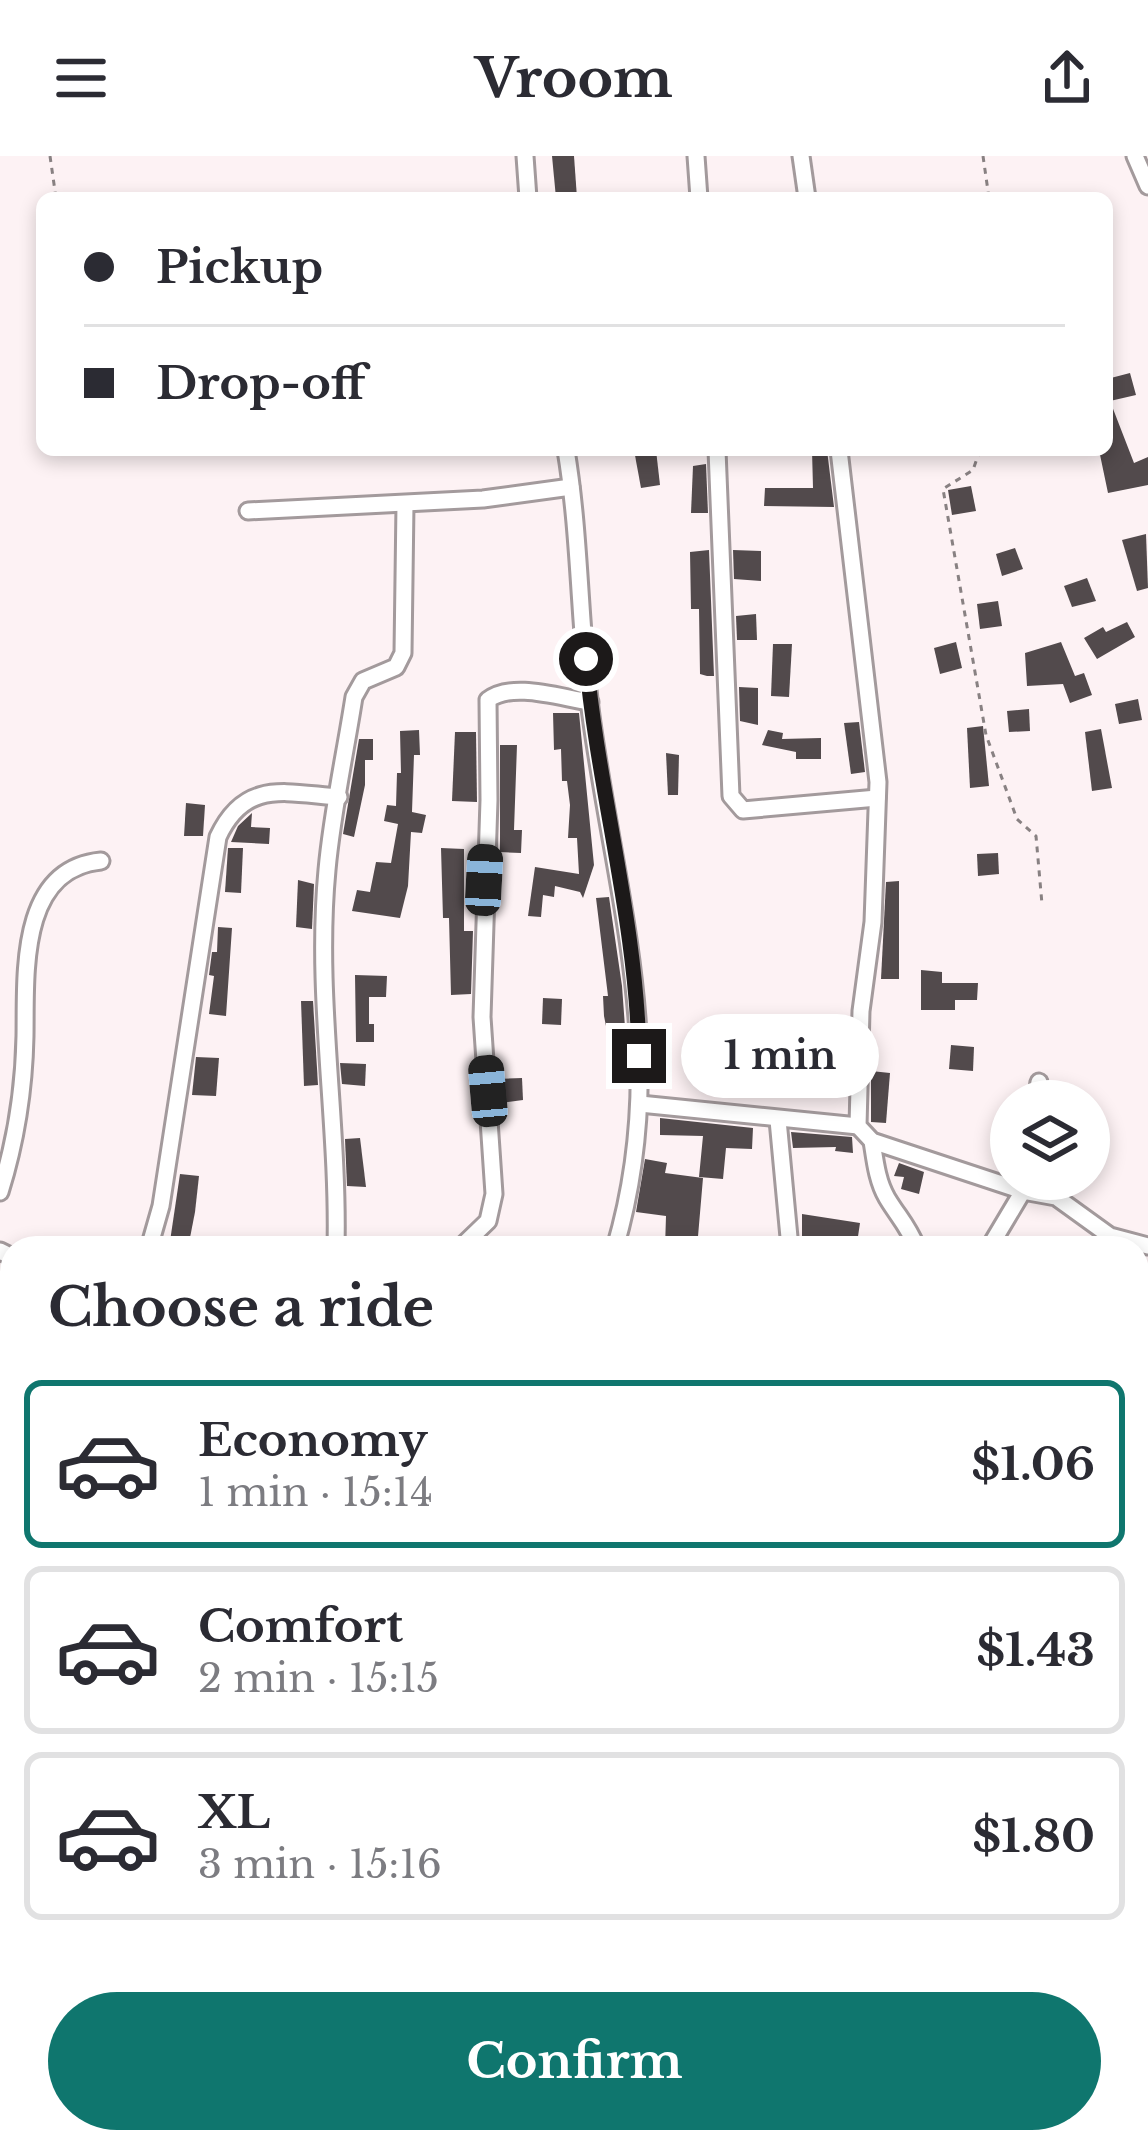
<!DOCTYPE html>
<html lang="en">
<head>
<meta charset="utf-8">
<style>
  body { margin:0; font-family:"Libre Baskerville",serif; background:#f2f2f3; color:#2b2b33; height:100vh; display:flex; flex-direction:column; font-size:45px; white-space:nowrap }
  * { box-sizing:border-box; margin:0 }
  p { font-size:39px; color:#7c7c81 }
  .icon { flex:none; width:66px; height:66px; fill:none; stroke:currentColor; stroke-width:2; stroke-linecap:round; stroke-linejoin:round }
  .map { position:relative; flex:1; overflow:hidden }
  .panel { position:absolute; left:0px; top:1080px; width:1149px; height:918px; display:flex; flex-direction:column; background:#fff; border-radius:36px 36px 0 0; box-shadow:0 6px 18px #0003 }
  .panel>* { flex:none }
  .banner { position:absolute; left:36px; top:36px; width:1077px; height:264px; border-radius:18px; box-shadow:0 6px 18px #0003; display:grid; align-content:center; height:264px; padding:0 48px; background:#fff }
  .tools { position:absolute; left:990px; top:924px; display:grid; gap:24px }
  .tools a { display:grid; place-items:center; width:120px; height:120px; border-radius:50%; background:#fff; box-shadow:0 6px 18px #0003; font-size:60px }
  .end { position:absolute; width:54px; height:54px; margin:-27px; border:15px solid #1c1919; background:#fff; box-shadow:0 0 0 6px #fff }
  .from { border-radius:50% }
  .bubble { position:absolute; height:84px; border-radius:42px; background:#fff; box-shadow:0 6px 18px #0003; font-size:39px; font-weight:700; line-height:84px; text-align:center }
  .car { position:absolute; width:36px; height:72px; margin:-36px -18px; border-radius:15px; box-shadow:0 0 9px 3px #0007; background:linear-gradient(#222 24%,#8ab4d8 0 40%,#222 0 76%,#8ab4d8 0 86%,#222 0) }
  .banner b { display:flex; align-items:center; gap:42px; height:114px; font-size:45px }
  .banner b+b { border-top:3px solid #e1e1e2 }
  .banner i { width:30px; height:30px; background:#2b2b33 }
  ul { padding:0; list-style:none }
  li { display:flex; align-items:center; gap:36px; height:168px; margin:0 24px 18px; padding:0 24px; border:6px solid #e1e1e2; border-radius:18px }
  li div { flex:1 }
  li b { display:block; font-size:45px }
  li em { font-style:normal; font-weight:700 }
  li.current { border-color:#0f766e }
  li>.icon { width:108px; height:108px; stroke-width:1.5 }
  h2 { padding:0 48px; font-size:54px; line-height:144px }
  .primary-button { display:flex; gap:24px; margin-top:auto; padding:24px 48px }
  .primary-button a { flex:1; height:138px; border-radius:72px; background:#0f766e; color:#fff; font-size:48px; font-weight:700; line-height:138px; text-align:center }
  header { display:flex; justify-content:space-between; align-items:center; height:156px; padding:0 48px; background:#fff; font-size:54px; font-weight:700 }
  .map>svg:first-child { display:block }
</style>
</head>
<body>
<header><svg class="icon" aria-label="menu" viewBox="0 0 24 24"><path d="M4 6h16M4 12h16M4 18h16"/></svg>Vroom<svg class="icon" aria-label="share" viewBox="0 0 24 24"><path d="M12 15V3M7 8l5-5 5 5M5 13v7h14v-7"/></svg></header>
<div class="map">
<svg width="1148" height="1998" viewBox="0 0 1148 1998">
  <rect width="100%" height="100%" fill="#fdf2f4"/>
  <g fill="#524a4c">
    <path d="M552 0H574L577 42H556Z"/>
    <path d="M1130 217 1136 239 1110 245 1134 307 1148 301V329L1108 337 1099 294H1107V223Z"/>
    <path d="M634 294H656L660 329 641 332Z"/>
    <path d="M812 294H827L834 351 764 350 765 332H813Z"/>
    <path d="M706 308 708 357H691L693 310Z"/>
    <path d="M971 330 976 355 952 359 948 334Z"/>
    <path d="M1146 378 1148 432 1137 435 1122 384Z"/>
    <path d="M1015 392 1023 413 1002 420 996 398Z"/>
    <path d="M709 394 714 520H707L700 518 699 453H691L690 396Z"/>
    <path d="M733 394 761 395V425L734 423Z"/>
    <path d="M1087 422 1096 445 1072 451 1064 430Z"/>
    <path d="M998 445 1002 470 980 473 977 448Z"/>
    <path d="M756 458 757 484H737L736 460Z"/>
    <path d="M1127 466 1135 481 1097 503 1084 482 1103 471 1106 476Z"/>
    <path d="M956 486 962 512 940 518 934 492Z"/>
    <path d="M1061 486 1075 520 1084 517 1092 539 1070 547 1063 528 1027 530 1025 497Z"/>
    <path d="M773 488H792L789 541 771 540Z"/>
    <path d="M739 531 758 532V569L740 565Z"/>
    <path d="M1138 543 1142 564 1119 568 1115 548Z"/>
    <path d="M1029 553 1030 575 1009 576 1007 555Z"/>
    <path d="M553 557H579L594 709 583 742 580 736 555 730 554 741 543 739 541 761 528 760 535 711 579 718 577 682H568L570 649 567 625H562L561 593 554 594Z"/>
    <path d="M859 566 865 616 851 618 844 567Z"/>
    <path d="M983 570 989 630 970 632 967 572Z"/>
    <path d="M1101 573 1112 632 1092 635 1085 576Z"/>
    <path d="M419 574 420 599H414L412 656 426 659 422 677 411 676 408 730 400 762 352 755 357 734 370 736 376 706 391 707 398 668 384 665 387 649 396 650 397 617H401L400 575Z"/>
    <path d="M768 574 783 577 782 583 821 582V603H796V596L762 589Z"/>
    <path d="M455 576H476L477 646 452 645Z"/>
    <path d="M359 583H373V604H365V629L354 681 343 678Z"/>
    <path d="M500 589H517L514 674H522L521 697 500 696Z"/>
    <path d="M666 597 679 599 678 639H668Z"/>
    <path d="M186 647 205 649 203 680H184Z"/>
    <path d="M252 657 251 671 270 672 269 688 231 686 238 670Z"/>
    <path d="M228 692H243L241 737 225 736Z"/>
    <path d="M441 692 464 693V775H473L471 838 451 839 449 762H443Z"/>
    <path d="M998 697 999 718 978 720 977 698Z"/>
    <path d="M298 724 314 728 312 773 296 771Z"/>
    <path d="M899 725V823H881L886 726Z"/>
    <path d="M609 741 622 830 625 871 606 870 604 860 603 840H608L596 742Z"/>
    <path d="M218 771 232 772 226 860 209 858 214 820 209 819 212 796H217Z"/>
    <path d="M921 814 942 816V827H978L977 844H955V854H921Z"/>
    <path d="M355 819 387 820 386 841H369V868H374V886H356Z"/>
    <path d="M543 842 562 843 561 869 542 868Z"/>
    <path d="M301 845H313L318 929 304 930Z"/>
    <path d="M951 889 974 891 973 915 949 913Z"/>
    <path d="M196 901 219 902 216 940 192 939Z"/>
    <path d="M340 907 366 908 365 930 342 928Z"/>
    <path d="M871 915 890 917 886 967 871 966Z"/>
    <path d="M522 922 523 944 500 947 498 923Z"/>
    <path d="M660 962 753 972 752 993 726 992 723 1023 699 1021 703 980 660 979Z"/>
    <path d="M791 976 852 981 853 997 835 995 836 991 793 992Z"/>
    <path d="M360 982 366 1031 347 1030 345 983Z"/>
    <path d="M645 1003 667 1007 665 1017 703 1022 697 1092H665L666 1060 636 1056Z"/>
    <path d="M899 1007 924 1016 919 1038 901 1033 904 1021 894 1020Z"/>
    <path d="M180 1018 199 1020 195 1056 188 1092H169Z"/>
    <path d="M802 1058 860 1067 857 1087 815 1081 813 1092H802Z"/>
  </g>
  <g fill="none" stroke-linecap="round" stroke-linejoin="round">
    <defs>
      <g id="minor">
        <path d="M525 0 528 42"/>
        <path d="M696 0 699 42"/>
        <path d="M801 0 807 42"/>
        <path d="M1135 0 1148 30"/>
        <path d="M566 294C581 384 579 477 592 567 618 752 670 905 615 1092"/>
        <path d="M717 294 731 640 743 654 877 642"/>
        <path d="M839 294 878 626 873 766 861 855 858 970 872 985 893 992 1023 1035 1056 1041 1110 1080 1148 1090"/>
        <path d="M248 355 483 343 571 331"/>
        <path d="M1036 945 1039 926"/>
        <path d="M640 948 858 970"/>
        <path d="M778 964 790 1092"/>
        <path d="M872 985C875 1004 877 1025 887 1042 899 1062 907 1068 917 1092"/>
        <path d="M0 1036C16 985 24 933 25 880 26 819 18 713 101 705"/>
        <path d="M149 1092 161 1050 218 681C245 623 285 637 339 641"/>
        <path d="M336 1092C339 966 315 840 327 714 332 657 345 599 354 541L363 525 396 511 403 497 405 348"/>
        <path d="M460 1092 488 1065 494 1038 482 861 489 644 488 544C512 525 561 542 590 546"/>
        <path d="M989 1092 1023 1035 1025 1023"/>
        <path d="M0 1095 12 1101"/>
        <path d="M1137 1253 1148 1257"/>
        <path d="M0 1447 12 1433"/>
        <path d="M0 1557 12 1549"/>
        <path d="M1137 1769 1148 1764"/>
        <path d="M1137 1793 1148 1878"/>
        <path d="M0 1924 12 1901"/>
        <path d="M826 1986 829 1998"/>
        <path d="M234 1998 245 1986"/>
        <path d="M487 1998 489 1986"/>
        <path d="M689 1998 691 1986"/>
      </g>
    </defs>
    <use href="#minor" stroke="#a39a9c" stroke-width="21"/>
    <g stroke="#888182" stroke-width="3" stroke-dasharray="6 6" stroke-linecap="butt">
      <path d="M50 0 56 42"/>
      <path d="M983 0 989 42"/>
      <path d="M132 294 137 301"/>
      <path d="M980 294 973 314 943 333 986 579 1017 663 1036 680 1042 748"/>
    </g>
    <use href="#minor" stroke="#fff" stroke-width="15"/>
  </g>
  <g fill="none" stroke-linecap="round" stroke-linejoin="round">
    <path stroke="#1c1919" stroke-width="15" d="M586 503C598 636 637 766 639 900"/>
  </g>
</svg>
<div class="tools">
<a><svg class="icon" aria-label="layers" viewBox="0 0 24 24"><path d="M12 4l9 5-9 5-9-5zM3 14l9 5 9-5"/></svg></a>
</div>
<i class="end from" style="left:586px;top:503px"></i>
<i class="end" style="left:639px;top:900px"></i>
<div class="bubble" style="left:681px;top:858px;width:198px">1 min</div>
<i class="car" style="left:484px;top:724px;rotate:3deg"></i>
<i class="car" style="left:488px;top:935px;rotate:355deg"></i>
<div class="banner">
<b><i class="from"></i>Pickup</b>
<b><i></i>Drop-off</b>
</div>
<section class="panel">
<h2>Choose a ride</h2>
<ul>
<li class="current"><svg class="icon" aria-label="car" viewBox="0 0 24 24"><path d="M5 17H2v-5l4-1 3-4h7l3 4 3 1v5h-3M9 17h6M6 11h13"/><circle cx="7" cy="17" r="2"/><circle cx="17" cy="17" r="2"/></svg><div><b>Economy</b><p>1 min · 15:14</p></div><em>$1.06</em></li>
<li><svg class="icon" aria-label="car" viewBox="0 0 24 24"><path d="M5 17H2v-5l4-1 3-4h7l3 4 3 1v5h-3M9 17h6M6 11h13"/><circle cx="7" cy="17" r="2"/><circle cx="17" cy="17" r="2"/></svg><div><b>Comfort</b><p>2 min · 15:15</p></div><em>$1.43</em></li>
<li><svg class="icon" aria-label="car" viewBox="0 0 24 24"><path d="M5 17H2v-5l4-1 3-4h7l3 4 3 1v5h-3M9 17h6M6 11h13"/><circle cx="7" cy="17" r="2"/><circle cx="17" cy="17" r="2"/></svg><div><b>XL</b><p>3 min · 15:16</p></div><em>$1.80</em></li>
</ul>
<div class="primary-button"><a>Confirm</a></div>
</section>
</div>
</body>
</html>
